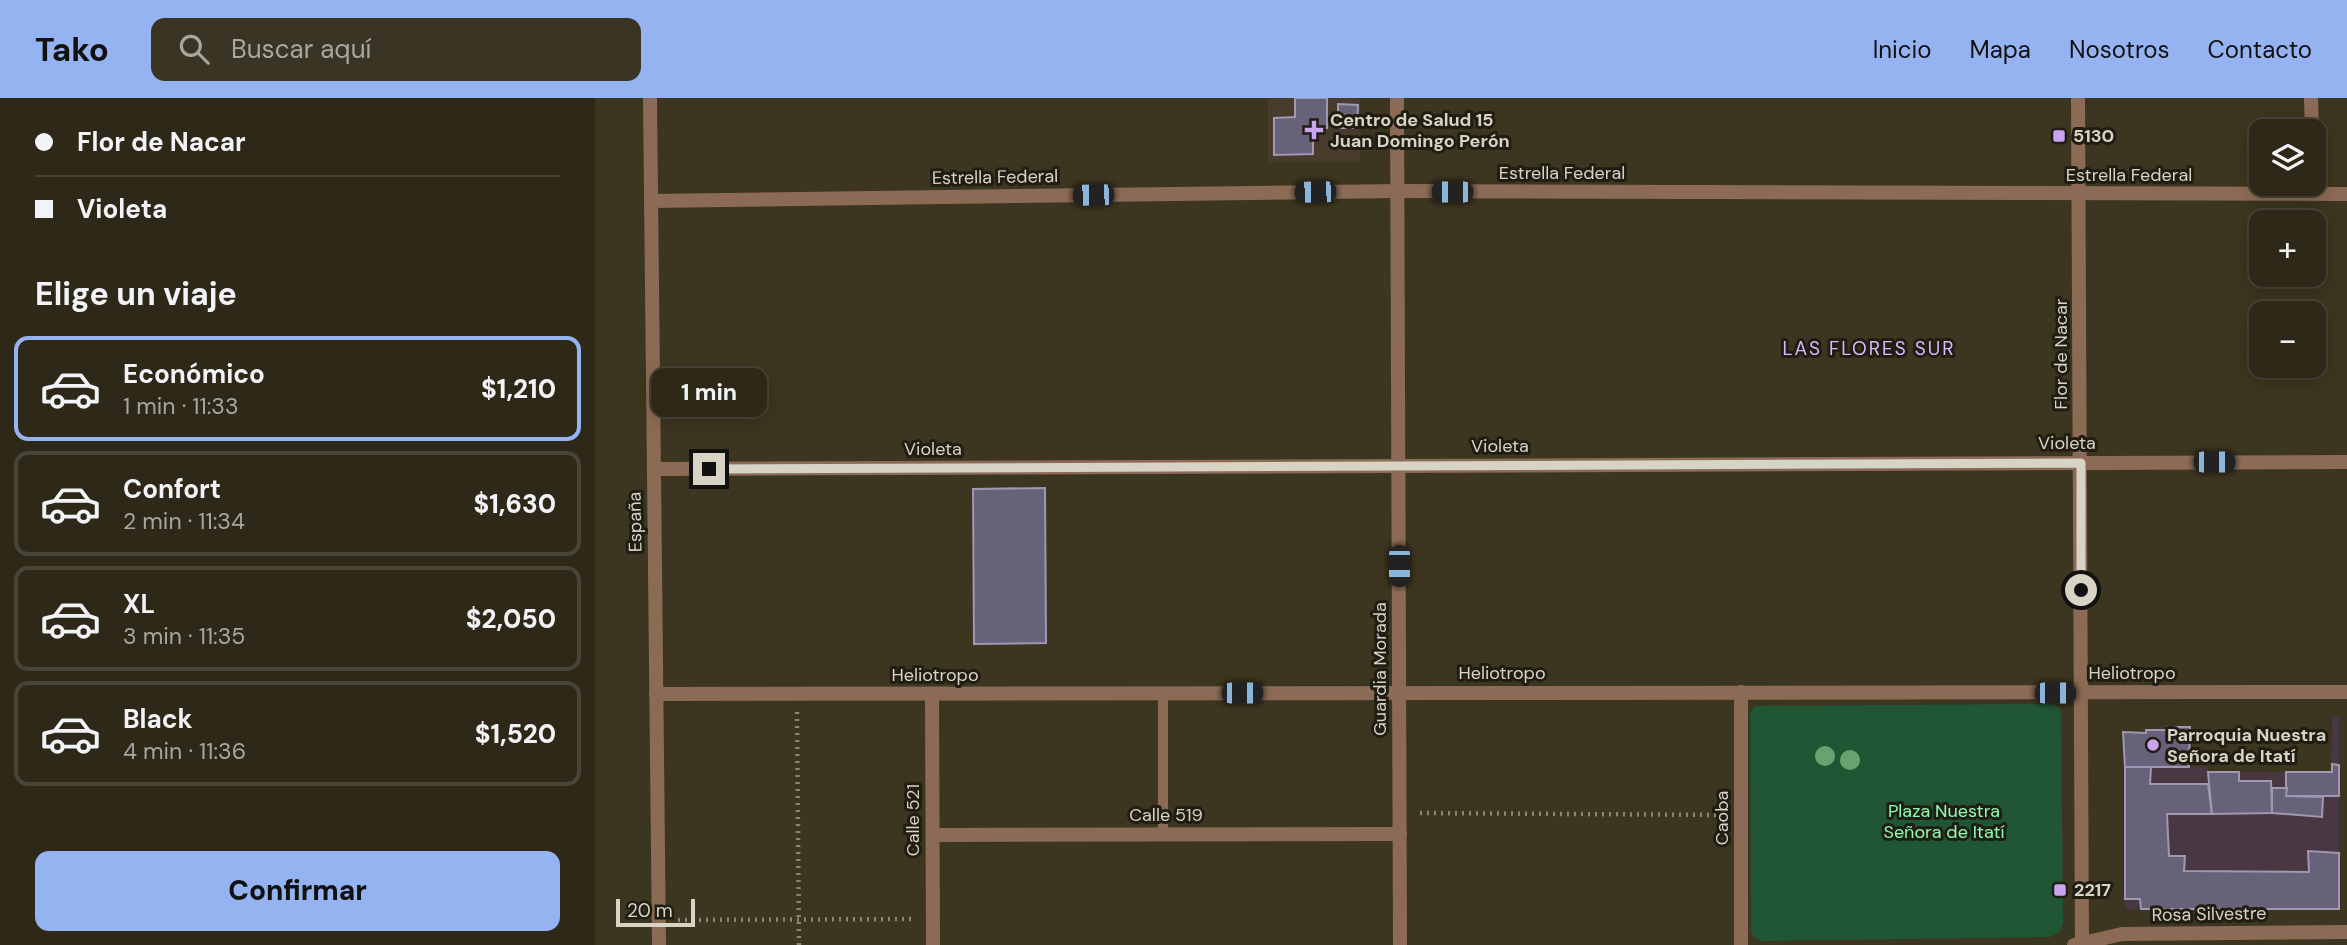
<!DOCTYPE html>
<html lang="es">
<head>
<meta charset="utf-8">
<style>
  body { margin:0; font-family:"DM Sans",sans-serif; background:#393424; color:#f1f3f6; height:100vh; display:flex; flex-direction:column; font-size:26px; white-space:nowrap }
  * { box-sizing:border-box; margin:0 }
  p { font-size:23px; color:#a7a6a1 }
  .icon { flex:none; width:38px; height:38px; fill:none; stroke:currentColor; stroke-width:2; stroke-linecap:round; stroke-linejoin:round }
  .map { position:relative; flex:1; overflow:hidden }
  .sheet { display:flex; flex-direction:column; background:#2d2817; width:595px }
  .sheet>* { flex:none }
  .banner { display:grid; align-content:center; height:154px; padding:0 35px; background:#2d2817 }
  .fabs { position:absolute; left:1654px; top:21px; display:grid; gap:14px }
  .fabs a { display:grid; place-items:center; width:77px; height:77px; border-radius:14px; background:#2d2817; box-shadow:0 4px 18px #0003,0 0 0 2px #484436; font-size:35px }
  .scale { position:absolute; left:21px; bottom:18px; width:79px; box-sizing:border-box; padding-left:7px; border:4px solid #d7d3c5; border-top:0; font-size:19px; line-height:24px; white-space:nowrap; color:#d7d3c5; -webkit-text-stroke:5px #201d13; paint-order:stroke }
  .end { position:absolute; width:32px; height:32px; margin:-16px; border:9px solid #d7d3c5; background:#111; box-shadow:0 0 0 4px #111 }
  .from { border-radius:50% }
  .bubble { position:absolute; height:49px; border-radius:14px; background:#2d2817; box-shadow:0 4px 18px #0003,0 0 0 2px #484436; font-size:23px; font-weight:800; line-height:49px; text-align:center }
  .car { position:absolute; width:21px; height:42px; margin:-21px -10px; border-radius:9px; box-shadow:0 0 5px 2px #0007; background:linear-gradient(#222 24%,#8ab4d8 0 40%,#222 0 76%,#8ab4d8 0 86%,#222 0) }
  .banner b { display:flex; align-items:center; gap:24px; height:66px; font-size:26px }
  .banner b+b { border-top:2px solid #484436 }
  .banner i { width:18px; height:18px; background:#f1f3f6 }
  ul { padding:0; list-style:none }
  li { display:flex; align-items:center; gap:21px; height:105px; margin:0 14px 10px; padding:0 21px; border:4px solid #484436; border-radius:14px }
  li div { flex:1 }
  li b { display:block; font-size:26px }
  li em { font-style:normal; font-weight:800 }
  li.selected { border-color:#95b2f1 }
  li>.icon { width:63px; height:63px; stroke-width:1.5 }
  h2 { padding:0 35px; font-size:32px; line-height:84px }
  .button { display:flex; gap:14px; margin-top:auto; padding:14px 35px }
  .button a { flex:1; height:80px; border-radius:14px; background:#95b2f1; color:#111; font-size:28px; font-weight:800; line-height:80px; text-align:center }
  header { display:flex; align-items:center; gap:42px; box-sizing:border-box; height:98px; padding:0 35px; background:#95b2f1; color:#111 }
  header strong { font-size:33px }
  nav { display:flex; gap:38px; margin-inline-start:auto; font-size:24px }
  .search { width:490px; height:63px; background:#393424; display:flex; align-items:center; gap:18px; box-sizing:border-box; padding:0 24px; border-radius:14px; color:#a7a6a1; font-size:26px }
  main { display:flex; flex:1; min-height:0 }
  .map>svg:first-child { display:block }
</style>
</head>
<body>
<header>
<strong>Tako</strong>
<div class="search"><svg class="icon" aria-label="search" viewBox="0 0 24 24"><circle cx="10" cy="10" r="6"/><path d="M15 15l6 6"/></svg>Buscar aquí</div>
<nav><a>Inicio</a><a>Mapa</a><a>Nosotros</a><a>Contacto</a></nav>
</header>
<main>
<section class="sheet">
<div class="banner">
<b><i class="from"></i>Flor de Nacar</b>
<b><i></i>Violeta</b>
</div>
<h2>Elige un viaje</h2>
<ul>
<li class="selected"><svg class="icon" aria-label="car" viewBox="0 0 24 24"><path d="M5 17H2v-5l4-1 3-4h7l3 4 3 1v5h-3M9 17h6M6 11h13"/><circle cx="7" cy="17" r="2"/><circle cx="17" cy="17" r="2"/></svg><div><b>Económico</b><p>1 min · 11:33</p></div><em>$1,210</em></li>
<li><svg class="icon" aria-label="car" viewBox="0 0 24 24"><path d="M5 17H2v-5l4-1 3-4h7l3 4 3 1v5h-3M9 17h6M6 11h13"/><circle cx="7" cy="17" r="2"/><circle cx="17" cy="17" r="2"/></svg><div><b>Confort</b><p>2 min · 11:34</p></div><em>$1,630</em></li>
<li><svg class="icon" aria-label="car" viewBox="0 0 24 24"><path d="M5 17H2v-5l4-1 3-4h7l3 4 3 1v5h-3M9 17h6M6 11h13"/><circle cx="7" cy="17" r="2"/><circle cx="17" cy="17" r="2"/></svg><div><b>XL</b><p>3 min · 11:35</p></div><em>$2,050</em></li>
<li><svg class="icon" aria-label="car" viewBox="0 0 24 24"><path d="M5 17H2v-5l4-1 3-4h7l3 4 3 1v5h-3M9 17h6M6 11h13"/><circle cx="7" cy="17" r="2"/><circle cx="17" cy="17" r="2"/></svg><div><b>Black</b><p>4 min · 11:36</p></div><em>$1,520</em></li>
</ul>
<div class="button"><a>Confirmar</a></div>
</section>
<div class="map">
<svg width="1752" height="847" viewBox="0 0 1752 847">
  <rect width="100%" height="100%" fill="#3c351f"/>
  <path fill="#493742" d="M1737 619H1744V811H1530V669H1613L1614 674H1736Z"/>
  <rect fill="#483b2c" x="673" y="0" width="92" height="64"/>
  <path fill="#215634" d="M1457 606 1464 609 1466 615 1468 824 1465 834 1455 839 1166 843 1159 839 1156 833 1155 615 1159 608Z"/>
  <g fill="#676179" stroke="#9e98b2" stroke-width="2">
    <path d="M700 0H732V30H718V56L679 57V20L700 19Z"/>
    <path d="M743 6 763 7 762 30H743Z"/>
    <path d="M450 390 451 545 379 546 378 391Z"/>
    <path d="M1572 629H1595L1594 669H1530L1528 634 1551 635V632H1572Z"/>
    <path d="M1737 666 1744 667V698H1691V674H1737Z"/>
    <path d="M1530 669H1556L1555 686H1613L1617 716H1572L1574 758H1590L1589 773 1714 774 1713 753 1744 755V811H1546L1545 801H1530Z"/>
    <path d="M1613 674H1644V683H1676L1677 715 1617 716Z"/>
    <path d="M1677 690H1692L1691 698 1728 699 1727 719 1677 715Z"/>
  </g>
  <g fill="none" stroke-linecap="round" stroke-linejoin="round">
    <g stroke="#8b8674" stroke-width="4.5" stroke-dasharray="2 5" stroke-linecap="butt">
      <path d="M202 614 204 847"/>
      <path d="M825 715 1127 717"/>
      <path d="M83 822 319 821"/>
    </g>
    <path stroke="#8c6b56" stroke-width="10" d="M568 595V737"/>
    <g stroke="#8c6b56" stroke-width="14">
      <path d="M55 0 64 847"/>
      <path d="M802 0 805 847"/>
      <path d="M1483 0 1487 847"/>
      <path d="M1716 0 1717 33"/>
      <path d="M56 103 803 93 1752 96"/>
      <path d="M59 371 1752 364"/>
      <path d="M61 596 1752 594"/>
      <path d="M337 596 338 847"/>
      <path d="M338 737 805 736"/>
      <path d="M1146 847V594"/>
      <path d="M1479 847 1527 836 1752 834"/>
    </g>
  </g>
  <g fill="#69a26f">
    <circle cx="1230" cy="658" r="10"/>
    <circle cx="1255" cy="662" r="10"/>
  </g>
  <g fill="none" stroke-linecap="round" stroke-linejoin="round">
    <path stroke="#d7d3c5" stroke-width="9" d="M114 371 1486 365V492"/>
  </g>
  <g fill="#c8a5ee" stroke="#201d13" stroke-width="2.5">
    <path d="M715.5 21.5h7v7h7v7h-7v7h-7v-7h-7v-7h7z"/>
    <rect x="1457" y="31" width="14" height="14" rx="3.5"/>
    <circle cx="1558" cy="647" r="7"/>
    <rect x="1458" y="785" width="14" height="14" rx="3.5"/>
  </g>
  <g text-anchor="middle" stroke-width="6" stroke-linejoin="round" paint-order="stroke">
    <g font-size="18" font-weight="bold" fill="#d7d3c5" stroke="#201d13" text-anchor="start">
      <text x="735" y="28">Centro de Salud 15<tspan x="735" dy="21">Juan Domingo Perón</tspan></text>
      <text x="1478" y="44">5130</text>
      <text x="1572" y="643">Parroquia Nuestra<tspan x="1572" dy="21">Señora de Itatí</tspan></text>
      <text x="1479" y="798">2217</text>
    </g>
    <g font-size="18" fill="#d7d3c5" stroke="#201d13">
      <text x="967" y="81">Estrella Federal</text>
      <text x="1534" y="83">Estrella Federal</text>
      <text transform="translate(400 79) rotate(-1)" y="6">Estrella Federal</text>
      <text transform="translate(1466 256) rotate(-90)" y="6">Flor de Nacar</text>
      <text x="1472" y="351">Violeta</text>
      <text x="905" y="354">Violeta</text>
      <text x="338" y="357">Violeta</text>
      <text transform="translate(40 424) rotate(-91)" y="6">España</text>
      <text transform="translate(785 571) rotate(-90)" y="6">Guardia Morada</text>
      <text x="907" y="581">Heliotropo</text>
      <text x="1537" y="581">Heliotropo</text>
      <text x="340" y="583">Heliotropo</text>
      <text x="571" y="723">Calle 519</text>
      <text transform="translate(1127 720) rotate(-90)" y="6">Caoba</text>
      <text transform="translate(318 722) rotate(-90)" y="6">Calle 521</text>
      <text transform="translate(1614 816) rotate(-1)" y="6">Rosa Silvestre</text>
    </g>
    <g font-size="18" fill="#8efcb1" stroke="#201d13">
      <text x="1349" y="719">Plaza Nuestra<tspan x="1349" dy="21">Señora de Itatí</tspan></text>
    </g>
    <g font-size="19" letter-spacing="2" fill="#d8b8fc" stroke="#201d13">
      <text x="1274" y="257">LAS FLORES SUR</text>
    </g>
  </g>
</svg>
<div class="fabs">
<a><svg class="icon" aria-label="layers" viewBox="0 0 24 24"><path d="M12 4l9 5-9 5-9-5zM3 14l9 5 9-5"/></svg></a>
<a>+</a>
<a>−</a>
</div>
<div class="scale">20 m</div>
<i class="end from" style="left:1486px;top:492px"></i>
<i class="end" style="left:114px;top:371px"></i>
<div class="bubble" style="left:56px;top:270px;width:116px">1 min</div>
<i class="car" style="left:720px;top:94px;rotate:269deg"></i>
<i class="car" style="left:857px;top:94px;rotate:270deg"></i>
<i class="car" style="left:498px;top:97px;rotate:269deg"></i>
<i class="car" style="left:1619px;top:364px;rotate:90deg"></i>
<i class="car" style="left:804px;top:468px;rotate:180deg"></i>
<i class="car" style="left:647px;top:595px;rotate:90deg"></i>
<i class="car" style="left:1460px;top:595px;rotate:90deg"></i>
</div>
</main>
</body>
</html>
